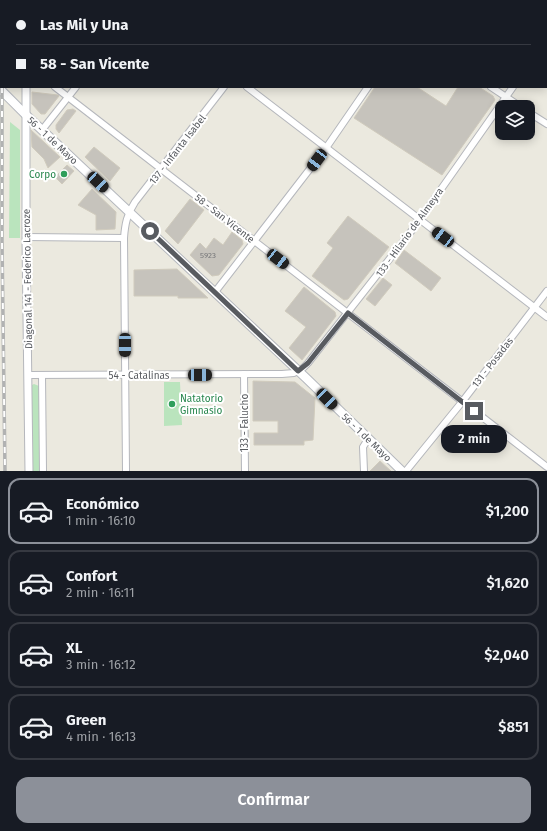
<!DOCTYPE html>
<html lang="es">
<head>
<meta charset="utf-8">
<style>
  body { margin:0; font-family:"Fira Sans",sans-serif; background:#20242c; color:#f1f3f6; height:100vh; display:flex; flex-direction:column; font-size:15px; white-space:nowrap }
  * { box-sizing:border-box; margin:0 }
  p { font-size:13px; color:#9ea1a6 }
  .icon { flex:none; width:22px; height:22px; fill:none; stroke:currentColor; stroke-width:2; stroke-linecap:round; stroke-linejoin:round }
  .map { position:relative; height:471px; overflow:hidden }
  .panel { display:flex; flex-direction:column; background:#171b24; flex:1 }
  .panel>* { flex:none }
  .guide { position:absolute; left:0px; top:0px; width:547px; height:88px; box-shadow:0 2px 10px #0003; display:grid; align-content:center; height:88px; padding:0 16px; background:#171b24 }
  .tools { position:absolute; left:495px; top:100px; display:grid; gap:8px }
  .tools a { display:grid; place-items:center; width:40px; height:40px; border-radius:8px; background:#171b24; box-shadow:0 2px 10px #0003; font-size:20px }
  .end { position:absolute; width:18px; height:18px; margin:-9px; border:5px solid #585b60; background:#fff; box-shadow:0 0 0 2px #fff }
  .from { border-radius:50% }
  .bubble { position:absolute; height:28px; border-radius:12px; background:#171b24; box-shadow:0 2px 10px #0003; font-size:13px; font-weight:600; line-height:28px; text-align:center }
  .car { position:absolute; width:12px; height:24px; margin:-12px -6px; border-radius:5px; box-shadow:0 0 3px 1px #0007; background:linear-gradient(#222 24%,#8ab4d8 0 40%,#222 0 76%,#8ab4d8 0 86%,#222 0) }
  .guide b { display:flex; align-items:center; gap:14px; height:38px; font-size:15px }
  .guide b+b { border-top:1px solid #363941 }
  .guide i { width:10px; height:10px; background:#f1f3f6 }
  ul { padding:7px 0 0; list-style:none }
  li { display:flex; align-items:center; gap:12px; height:66px; margin:0 8px 6px; padding:0 8px; border:2px solid #363941; border-radius:12px }
  li div { flex:1 }
  li b { display:block; font-size:15px }
  li em { font-style:normal; font-weight:600 }
  li.on { border-color:#8c9099 }
  li>.icon { width:36px; height:36px; stroke-width:1.5 }
  .primary-button { display:flex; gap:8px; margin-top:auto; padding:8px 16px }
  .primary-button a { flex:1; height:46px; border-radius:12px; background:#8c9099; color:#fff; font-size:16px; font-weight:600; line-height:46px; text-align:center }
  .map>svg:first-child { display:block }
</style>
</head>
<body>
<div class="map">
<svg width="547" height="471" viewBox="0 0 547 471">
  <rect width="100%" height="100%" fill="#ebe9df"/>
  <g fill="#bae4bd">
    <path d="M10 122 20 130V238H9Z"/>
    <path d="M164 382H180L182 425 164 426Z"/>
    <path d="M34 384 39 386 40 471H31L30 386Z"/>
  </g>
  <g fill="#c6c3bc" stroke="#d0cbbd">
    <path d="M375 87H417L446 106 458 87H479L493 96 495 100 442 175 354 118Z"/>
    <path d="M32 92 58 95 59 96 45 114H41L32 104Z"/>
    <path d="M73 109 76 111 59 133 56 129V125L67 110Z"/>
    <path d="M31 130 60 157 48 168 44 159 32 147Z"/>
    <path d="M94 147 120 168 110 181 85 157Z"/>
    <path d="M67 165 74 171 62 184 55 177Z"/>
    <path d="M92 189 116 212 115 229 96 230V215L78 205Z"/>
    <path d="M190 199 204 210 178 244 165 231Z"/>
    <path d="M348 216 389 247 348 299 344 300 312 276 333 248 327 243Z"/>
    <path d="M232 232 242 240 243 244 219 275 212 276 190 255 200 243 206 249 214 238 223 245Z"/>
    <path d="M404 250 441 278 431 291 395 263Z"/>
    <path d="M177 269 208 298H178V296H134V270Z"/>
    <path d="M383 278 392 285 375 306 366 299Z"/>
    <path d="M304 287 335 312 336 316 302 360 289 348 306 327 285 311Z"/>
    <path d="M253 381 295 382 315 398 313 440 304 441V445H254V433H278V421H253Z"/>
    <path d="M380 461 391 471H370Z"/>
  </g>
  <g fill="none" stroke-linecap="round" stroke-linejoin="round">
    <defs>
      <g id="minor">
        <path d="M135 0 136 1"/>
        <path d="M361 0 362 1"/>
        <path d="M142 1 143 0"/>
        <path d="M281 1V0"/>
        <path d="M426 1 427 0"/>
        <path d="M546 40 547 39"/>
        <path d="M55 87 547 467"/>
        <path d="M247 87 547 317"/>
        <path d="M491 87 521 107"/>
        <path d="M528 112 547 124"/>
        <path d="M42 130 76 87"/>
        <path d="M26 237 124 238"/>
        <path d="M215 292 326 148 368 87"/>
        <path d="M244 374 245 471"/>
        <path d="M28 375 282 374 294 373 303 368 308 363 413 229 513 87"/>
        <path d="M42 375 43 471"/>
        <path d="M126 471 124 238C125 224 127 214 135 202L224 87"/>
        <path d="M364 471 363 447 368 439"/>
        <path d="M406 471 462 402 547 291"/>
      </g>
      <g id="tertiary">
        <path d="M26 1V0"/>
        <path d="M26 87V240L29 471"/>
      </g>
      <path id="secondary" d="M0 89 26 115 306 378 402 471"/>
    </defs>
    <use href="#minor" stroke="#b5b7bc" stroke-width="8"/>
    <use href="#tertiary" stroke="#b5b7bc" stroke-width="9"/>
    <use href="#secondary" stroke="#b5b8be" stroke-width="10"/>
    <use href="#minor" stroke="#fff" stroke-width="6"/>
    <use href="#tertiary" stroke="#fff" stroke-width="7"/>
    <use href="#secondary" stroke="#fff" stroke-width="8"/>
    <defs>
      <g id="rail">
        <path d="M1 0V23"/>
        <path d="M2 87V241L5 471"/>
      </g>
    </defs>
    <use href="#rail" stroke="#b1b2b2" stroke-width="3.5"/>
    <use href="#rail" stroke="#fff" stroke-width="2" stroke-dasharray="6" stroke-linecap="butt"/>
  </g>
  <g fill="none" stroke-linecap="round" stroke-linejoin="round">
    <path stroke="#585b60" stroke-width="5" d="M150 231 298 371 308 363 348 313 474 411"/>
  </g>
  <g fill="#2e9e5b" stroke="#fff" stroke-width="1.5">
    <circle cx="64" cy="174" r="4"/>
    <circle cx="172" cy="404" r="4"/>
  </g>
  <g text-anchor="middle" stroke-width="4" stroke-linejoin="round" paint-order="stroke">
    <g font-size="8" fill="#747577">
      <text x="208" y="258">5923</text>
    </g>
    <g font-size="10" fill="#585b60" stroke="#fff">
      <text transform="translate(53 140) rotate(43)" y="4">56 - 1 de Mayo</text>
      <text transform="translate(177 149) rotate(-52)" y="4">137 - Infanta Isabel</text>
      <text transform="translate(225 218) rotate(38)" y="4">58 - San Vicente</text>
      <text transform="translate(409 232) rotate(-54)" y="4">133 - Hilario de Almeyra</text>
      <text transform="translate(27 279) rotate(-91)" y="4">Diagonal 141 - Federico Lacroze</text>
      <text transform="translate(492 362) rotate(-52)" y="4">131 - Posadas</text>
      <text x="139" y="379">54 - Catalinas</text>
      <text transform="translate(244 423) rotate(-90)" y="4">133 - Falucho</text>
      <text transform="translate(367 437) rotate(44)" y="4">56 - 1 de Mayo</text>
    </g>
    <g font-size="10" fill="#27864d" stroke="#fff" text-anchor="end">
      <text x="56" y="178">Corpo</text>
      <text x="180" y="402" text-anchor="start">Natatorio<tspan x="180" dy="12">Gimnasio</tspan></text>
    </g>
  </g>
</svg>
<div class="tools">
<a><svg class="icon" aria-label="layers" viewBox="0 0 24 24"><path d="M12 4l9 5-9 5-9-5zM3 14l9 5 9-5"/></svg></a>
</div>
<i class="end from" style="left:150px;top:231px"></i>
<i class="end" style="left:474px;top:411px"></i>
<div class="bubble" style="left:441px;top:425px;width:66px">2 min</div>
<i class="car" style="left:317px;top:160px;rotate:217deg"></i>
<i class="car" style="left:98px;top:182px;rotate:133deg"></i>
<i class="car" style="left:443px;top:237px;rotate:307deg"></i>
<i class="car" style="left:278px;top:259px;rotate:128deg"></i>
<i class="car" style="left:125px;top:345px;rotate:180deg"></i>
<i class="car" style="left:200px;top:375px;rotate:90deg"></i>
<i class="car" style="left:327px;top:399px;rotate:135deg"></i>
<div class="guide">
<b><i class="from"></i>Las Mil y Una</b>
<b><i></i>58 - San Vicente</b>
</div>
</div>
<section class="panel">
<ul>
<li class="on"><svg class="icon" aria-label="car" viewBox="0 0 24 24"><path d="M5 17H2v-5l4-1 3-4h7l3 4 3 1v5h-3M9 17h6M6 11h13"/><circle cx="7" cy="17" r="2"/><circle cx="17" cy="17" r="2"/></svg><div><b>Económico</b><p>1 min · 16:10</p></div><em>$1,200</em></li>
<li><svg class="icon" aria-label="car" viewBox="0 0 24 24"><path d="M5 17H2v-5l4-1 3-4h7l3 4 3 1v5h-3M9 17h6M6 11h13"/><circle cx="7" cy="17" r="2"/><circle cx="17" cy="17" r="2"/></svg><div><b>Confort</b><p>2 min · 16:11</p></div><em>$1,620</em></li>
<li><svg class="icon" aria-label="car" viewBox="0 0 24 24"><path d="M5 17H2v-5l4-1 3-4h7l3 4 3 1v5h-3M9 17h6M6 11h13"/><circle cx="7" cy="17" r="2"/><circle cx="17" cy="17" r="2"/></svg><div><b>XL</b><p>3 min · 16:12</p></div><em>$2,040</em></li>
<li><svg class="icon" aria-label="car" viewBox="0 0 24 24"><path d="M5 17H2v-5l4-1 3-4h7l3 4 3 1v5h-3M9 17h6M6 11h13"/><circle cx="7" cy="17" r="2"/><circle cx="17" cy="17" r="2"/></svg><div><b>Green</b><p>4 min · 16:13</p></div><em>$851</em></li>
</ul>
<div class="primary-button"><a>Confirmar</a></div>
</section>
</body>
</html>
